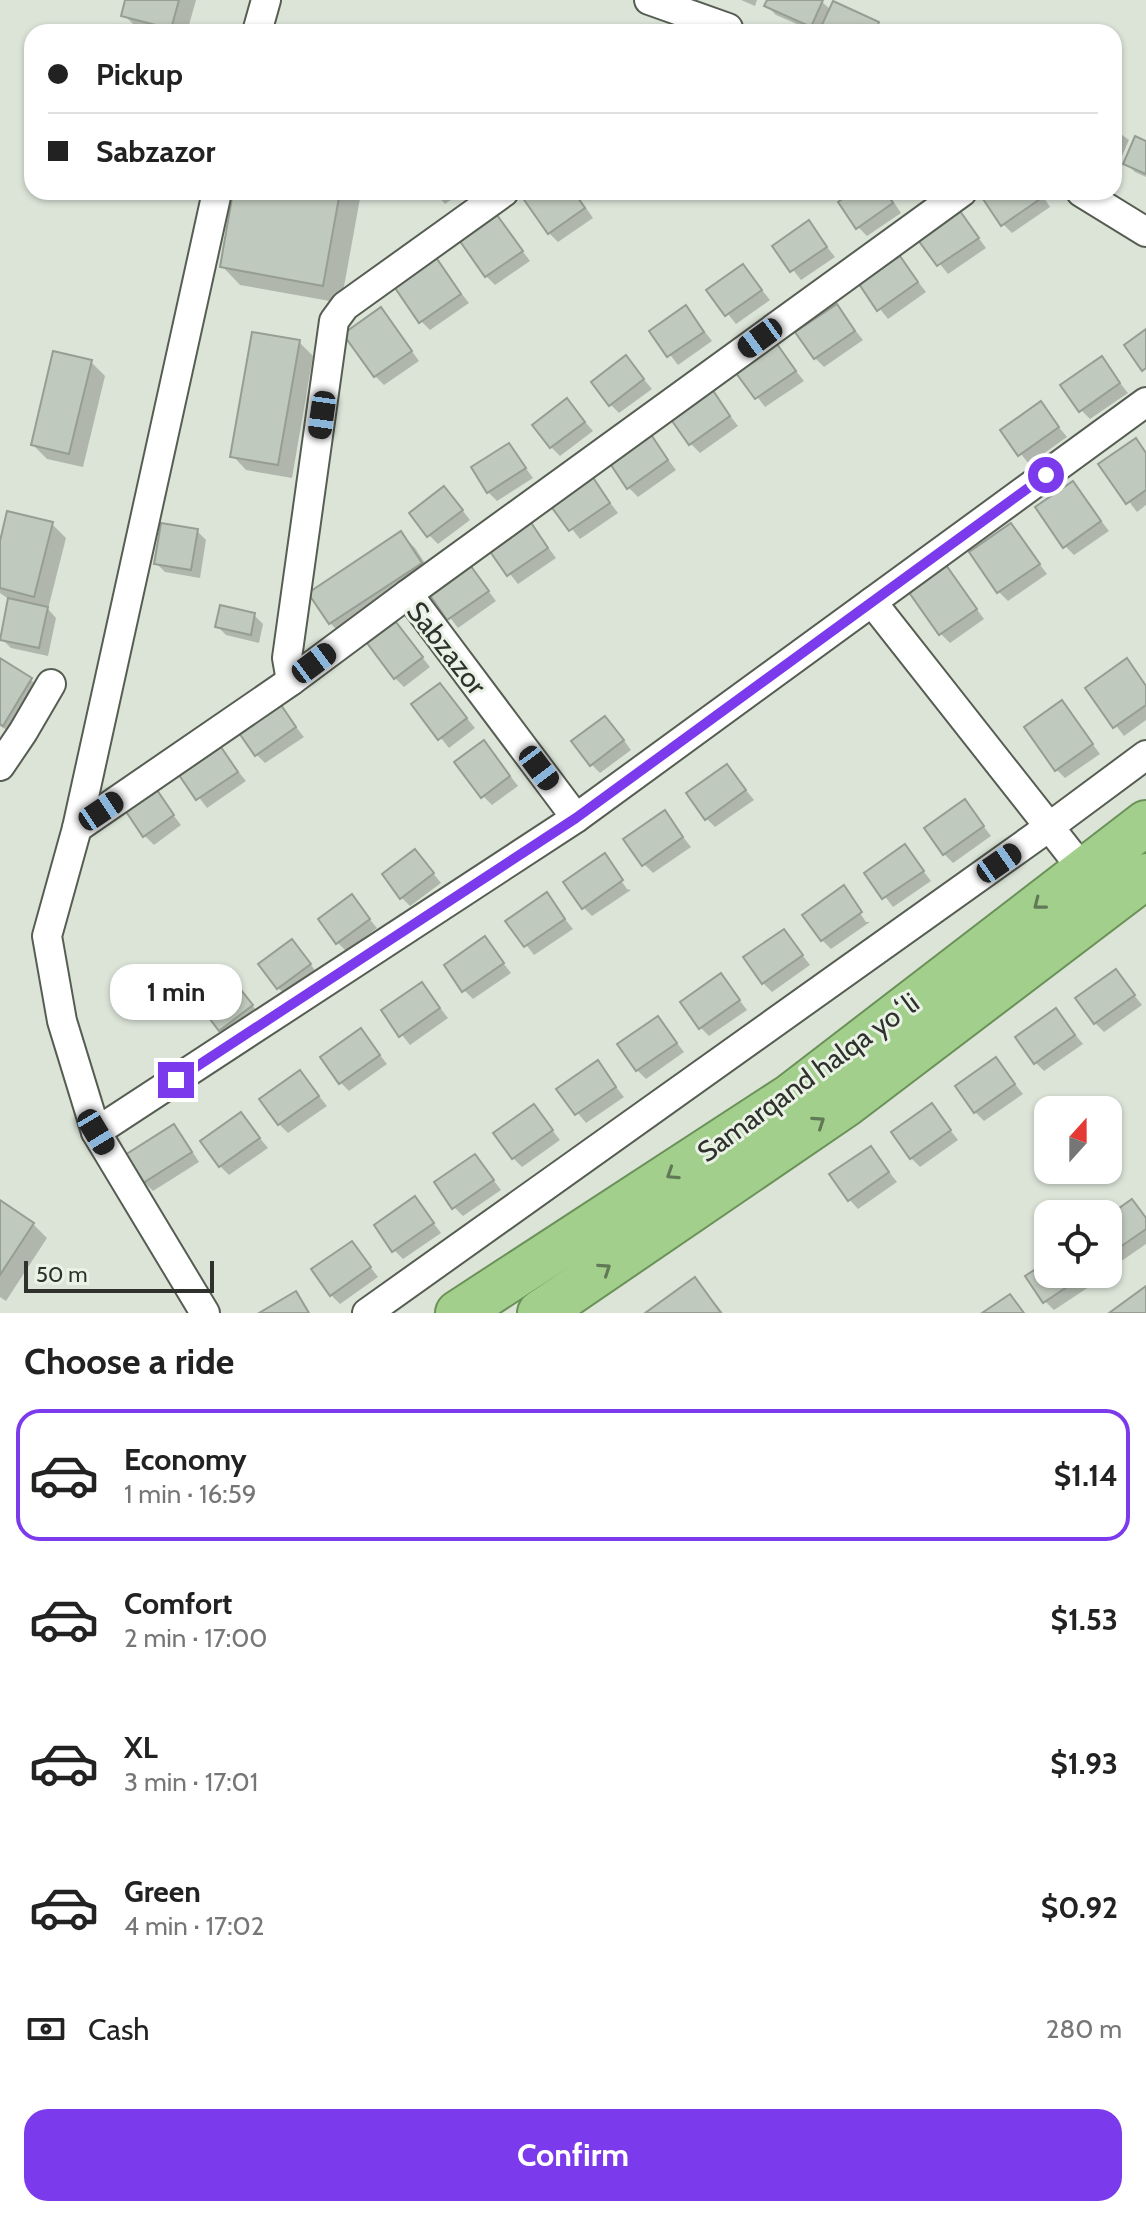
<!DOCTYPE html>
<html lang="en">
<head>
<meta charset="utf-8">
<style>
  body { margin:0; font-family:Cabin,sans-serif; background:#f2f2f2; color:#222; height:100vh; display:flex; flex-direction:column; font-size:30px; white-space:nowrap }
  * { box-sizing:border-box; margin:0 }
  p { font-size:26px; color:#767676 }
  .icon { flex:none; width:44px; height:44px; fill:none; stroke:currentColor; stroke-width:2; stroke-linecap:round; stroke-linejoin:round }
  .map { position:relative; height:1313px; overflow:hidden }
  .details { display:flex; flex-direction:column; background:#fff; flex:1 }
  .details>* { flex:none }
  .banner { position:absolute; left:24px; top:24px; width:1098px; height:176px; border-radius:24px; box-shadow:0 2px 6px #0004; display:grid; align-content:center; height:176px; padding:0 24px; background:#fff }
  .needle { width:52px; rotate:21deg }
  .tools { position:absolute; left:1034px; top:1096px; display:grid; gap:16px }
  .tools a { display:grid; place-items:center; width:88px; height:88px; border-radius:16px; background:#fff; box-shadow:0 2px 6px #0004; font-size:40px }
  .scale { position:absolute; left:24px; bottom:20px; width:190px; box-sizing:border-box; padding-left:8px; border:4px solid #2e312c; border-top:0; font-size:22px; line-height:28px; white-space:nowrap; color:#2e312c; -webkit-text-stroke:6px #e9f2e5; paint-order:stroke }
  .end { position:absolute; width:36px; height:36px; margin:-18px; border:10px solid #7c3aed; background:#fff; box-shadow:0 0 0 4px #fff }
  .from { border-radius:50% }
  .bubble { position:absolute; height:56px; border-radius:24px; background:#fff; box-shadow:0 2px 6px #0004; font-size:26px; font-weight:700; line-height:56px; text-align:center }
  .car { position:absolute; width:24px; height:48px; margin:-24px -12px; border-radius:10px; box-shadow:0 0 6px 2px #0007; background:linear-gradient(#222 24%,#8ab4d8 0 40%,#222 0 76%,#8ab4d8 0 86%,#222 0) }
  .banner b { display:flex; align-items:center; gap:28px; height:76px; font-size:30px }
  .banner b+b { border-top:2px solid #e0e0e0 }
  .banner i { width:20px; height:20px; background:#222 }
  ul { padding:0; list-style:none }
  li { display:flex; align-items:center; gap:24px; height:132px; margin:0 16px 12px; padding:0 8px; border:4px solid transparent; border-radius:24px }
  li div { flex:1 }
  li b { display:block; font-size:30px }
  li em { font-style:normal; font-weight:700 }
  li.active { border-color:#7c3aed }
  li>.icon { width:72px; height:72px; stroke-width:1.5 }
  h2 { padding:0 24px; font-size:36px; line-height:96px }
  .pay { display:flex; align-items:center; gap:20px; height:88px; padding:0 24px; font-size:30px }
  .pay p { margin-inline-start:auto }
  .primary-button { display:flex; gap:16px; margin-top:auto; padding:16px 24px }
  .primary-button a { flex:1; height:92px; border-radius:24px; background:#7c3aed; color:#fff; font-size:32px; font-weight:700; line-height:92px; text-align:center }
  .map>svg:first-child { display:block }
</style>
</head>
<body>
<div class="map">
<svg width="1146" height="1313" viewBox="0 0 1146 1313">
  <rect width="100%" height="100%" fill="#dce4d8"/>
  <g fill="#0003">
    <path d="M127 0H196L187 32H149L138 29 124 15Z"/>
    <path d="M741 0H757L755 6Z"/>
    <path d="M769 0H820L831 10 878 24 887 32H827L823 29 822 32H815L776 15 767 6Z"/>
    <path d="M1114 129 1129 140 1118 165 1114 163Z"/>
    <path d="M1146 143V177L1135 172 1126 163Z"/>
    <path d="M235 192 361 193 341 303 240 285 222 266Z"/>
    <path d="M434 192H462L445 204Z"/>
    <path d="M527 192H575L593 218 558 242 549 233Z"/>
    <path d="M611 192H628L618 199Z"/>
    <path d="M855 192H887L901 213 867 236 858 227Z"/>
    <path d="M997 192H1040L1050 207 1012 233 1003 224Z"/>
    <path d="M494 213 530 261 495 285 486 276Z"/>
    <path d="M960 213 986 248 948 274 921 240Z"/>
    <path d="M808 223 835 257 801 280 774 246Z"/>
    <path d="M432 256 469 303 430 330 421 321Z"/>
    <path d="M900 258 926 292 888 319 861 285Z"/>
    <path d="M743 266 770 300 736 324 709 290Z"/>
    <path d="M836 306 863 340 824 367 815 358Z"/>
    <path d="M686 307 712 341 678 365 652 331Z"/>
    <path d="M381 309 419 361 384 385 375 376Z"/>
    <path d="M299 342 313 356 292 478 246 470 233 456Z"/>
    <path d="M777 347 804 381 765 407 739 373Z"/>
    <path d="M626 358 652 389 619 413 610 404Z"/>
    <path d="M1101 359 1128 393 1090 419 1081 410Z"/>
    <path d="M91 362 105 376 83 467 47 459 33 445Z"/>
    <path d="M712 392 738 426 700 453 691 444Z"/>
    <path d="M567 401 593 431 560 456 551 447Z"/>
    <path d="M1040 404 1067 437 1029 464 1002 430Z"/>
    <path d="M650 436 676 470 638 497 629 488Z"/>
    <path d="M1136 441 1146 452V505L1137 512 1101 465Z"/>
    <path d="M509 445 533 478 497 501 488 492Z"/>
    <path d="M592 479 618 513 580 539 553 505Z"/>
    <path d="M1072 483 1109 531 1074 555 1065 546Z"/>
    <path d="M453 498 470 520 438 544 429 535Z"/>
    <path d="M530 523 556 558 518 584 491 550Z"/>
    <path d="M52 524 66 538 48 609 56 618 48 656 11 648 2 639 10 600 0 593V549Z"/>
    <path d="M1011 526 1047 574 1008 601 999 592Z"/>
    <path d="M197 531 206 540 200 578 165 572 156 563Z"/>
    <path d="M401 534 415 548 434 577 344 637 330 623Z"/>
    <path d="M470 567 496 601 458 628 432 594Z"/>
    <path d="M946 567 984 619 950 643 941 634Z"/>
    <path d="M254 615 263 624 259 643 226 635 217 626Z"/>
    <path d="M396 624 430 667 404 687 395 678Z"/>
    <path d="M0 660 31 680 40 689 12 733 0 726Z"/>
    <path d="M1127 661 1146 685V720L1124 736 1087 688Z"/>
    <path d="M440 685 475 728 449 748 414 705Z"/>
    <path d="M1062 703 1100 754 1065 778 1056 769Z"/>
    <path d="M278 704 304 737 265 763 256 754Z"/>
    <path d="M614 727 631 750 600 773 591 764Z"/>
    <path d="M220 749 246 781 207 808 182 775Z"/>
    <path d="M492 752 518 786 492 805 483 796Z"/>
    <path d="M727 767 754 800 715 827 706 818Z"/>
    <path d="M156 793 181 825 154 845 145 836Z"/>
    <path d="M965 802 991 836 953 863 944 854Z"/>
    <path d="M664 813 691 847 653 873 644 864Z"/>
    <path d="M905 847 931 881 893 907 867 873Z"/>
    <path d="M415 851 441 883 410 906 401 897Z"/>
    <path d="M604 856 627 889 631 890 592 916 583 907Z"/>
    <path d="M546 895 573 929 534 955 508 921Z"/>
    <path d="M848 895 866 922H870L831 949 822 940Z"/>
    <path d="M351 897 377 928 346 951 337 942Z"/>
    <path d="M784 931 810 965 772 992 763 983Z"/>
    <path d="M485 939 511 973 473 999 464 990Z"/>
    <path d="M292 941 318 974 287 996 278 988Z"/>
    <path d="M1116 972 1142 1005 1104 1032 1095 1023Z"/>
    <path d="M721 976 747 1010 709 1036 700 1027Z"/>
    <path d="M234 983 260 1015 229 1038 220 1029Z"/>
    <path d="M422 984 448 1018 410 1045 383 1011Z"/>
    <path d="M1056 1011 1083 1044 1044 1071 1035 1062Z"/>
    <path d="M658 1018 684 1052 646 1079 637 1070Z"/>
    <path d="M361 1031 387 1064 349 1091 340 1082Z"/>
    <path d="M996 1060 1023 1094 984 1121 975 1112Z"/>
    <path d="M597 1063 624 1097 586 1123 559 1090Z"/>
    <path d="M300 1072 327 1106 288 1133 279 1124Z"/>
    <path d="M932 1106 958 1140 920 1167 911 1158Z"/>
    <path d="M534 1107 560 1140 522 1167 513 1158Z"/>
    <path d="M241 1115 268 1148 229 1175 220 1166Z"/>
    <path d="M173 1126 182 1135 199 1162 153 1191 144 1182Z"/>
    <path d="M870 1148 897 1182 858 1209 850 1200Z"/>
    <path d="M475 1156 501 1190 463 1216 454 1207Z"/>
    <path d="M415 1199 441 1233 403 1259 394 1250Z"/>
    <path d="M1132 1201 1146 1217V1244L1120 1262 1108 1248V1218Z"/>
    <path d="M0 1203 33 1224 47 1238 6 1301 0 1297Z"/>
    <path d="M352 1243 378 1277 340 1304 331 1295Z"/>
    <path d="M1048 1263V1274H1089L1095 1283 1054 1310 1045 1301Z"/>
    <path d="M695 1279 723 1313H649Z"/>
  </g>
  <g fill="#c0c9bd" stroke="#969e93" stroke-width="2">
    <path d="M125 0H179L171 29 121 16Z"/>
    <path d="M767 0H823L811 27 764 6Z"/>
    <path d="M833 1 879 22 875 32H828L820 29Z"/>
    <path d="M1135 136 1146 141V174L1123 164Z"/>
    <path d="M233 192H340L323 286 220 267Z"/>
    <path d="M523 192H574L585 208 548 234 520 194Z"/>
    <path d="M852 192H886L893 203 856 229 838 202Z"/>
    <path d="M993 192H1039L1043 197 1001 226 983 199Z"/>
    <path d="M494 211 523 251 485 277 457 237Z"/>
    <path d="M960 211 979 238 937 266 918 240Z"/>
    <path d="M809 220 827 247 790 272 772 246Z"/>
    <path d="M433 253 461 294 419 323 391 282Z"/>
    <path d="M900 256 918 282 877 311 859 284Z"/>
    <path d="M743 264 762 290 725 316 706 290Z"/>
    <path d="M837 304 855 331 814 359 795 332Z"/>
    <path d="M686 305 704 332 667 357 649 331Z"/>
    <path d="M381 307 412 351 374 377 343 334Z"/>
    <path d="M1146 329V368L1142 371 1124 345Z"/>
    <path d="M252 332 300 340 278 465 230 457Z"/>
    <path d="M777 344 796 371 755 399 736 373Z"/>
    <path d="M53 351 92 360 69 454 31 445Z"/>
    <path d="M626 355 644 379 609 406 591 382Z"/>
    <path d="M1102 356 1120 383 1079 412 1060 385Z"/>
    <path d="M712 389 730 416 689 445 670 418Z"/>
    <path d="M567 398 585 422 550 448 532 425Z"/>
    <path d="M1041 401 1059 427 1018 456 1000 430Z"/>
    <path d="M650 433 668 460 627 489 609 462Z"/>
    <path d="M1136 438 1146 453V490L1126 504 1098 464Z"/>
    <path d="M509 443 526 468 487 493 471 467Z"/>
    <path d="M592 476 610 503 569 531 550 505Z"/>
    <path d="M1073 481 1101 521 1063 548 1035 507Z"/>
    <path d="M444 486 463 510 427 537 409 513Z"/>
    <path d="M7 511 53 522 34 597 0 588V541Z"/>
    <path d="M530 521 548 548 507 576 489 550Z"/>
    <path d="M161 523 198 529 191 570 154 564Z"/>
    <path d="M1011 523 1040 564 997 593 969 552Z"/>
    <path d="M401 531 422 563 329 624 308 593Z"/>
    <path d="M470 565 489 591 447 620 429 594Z"/>
    <path d="M946 565 977 609 939 635 908 591Z"/>
    <path d="M8 598 48 607 39 648 0 640Z"/>
    <path d="M220 605 255 613 251 635 215 627Z"/>
    <path d="M396 622 423 657 394 679 367 643Z"/>
    <path d="M0 658 32 678 3 726 0 724Z"/>
    <path d="M1127 658 1146 686V705L1113 728 1085 688Z"/>
    <path d="M440 683 467 718 438 740 411 704Z"/>
    <path d="M1062 700 1093 744 1055 771 1024 727Z"/>
    <path d="M279 702 296 727 255 756 237 730Z"/>
    <path d="M605 716 624 740 590 766 571 741Z"/>
    <path d="M484 740 510 776 481 798 454 762Z"/>
    <path d="M221 747 238 772 196 800 179 775Z"/>
    <path d="M727 764 746 790 705 820 686 793Z"/>
    <path d="M157 790 174 815 143 837 125 810Z"/>
    <path d="M965 799 984 826 943 855 924 828Z"/>
    <path d="M665 810 683 837 642 866 623 839Z"/>
    <path d="M905 844 924 871 882 899 864 873Z"/>
    <path d="M415 849 434 873 400 899 382 874Z"/>
    <path d="M605 853 623 880 582 909 563 882Z"/>
    <path d="M844 885 862 912 821 941 802 915Z"/>
    <path d="M547 892 565 919 524 947 505 921Z"/>
    <path d="M352 894 370 919 336 944 318 919Z"/>
    <path d="M784 929 803 955 762 984 743 957Z"/>
    <path d="M485 936 504 963 462 992 444 965Z"/>
    <path d="M292 939 311 964 277 989 258 964Z"/>
    <path d="M1116 969 1135 995 1094 1024 1075 998Z"/>
    <path d="M721 973 740 1000 699 1029 680 1002Z"/>
    <path d="M234 981 253 1005 219 1031 200 1006Z"/>
    <path d="M422 982 440 1008 399 1037 381 1010Z"/>
    <path d="M1056 1008 1075 1035 1034 1064 1015 1037Z"/>
    <path d="M658 1016 677 1043 636 1071 617 1044Z"/>
    <path d="M361 1028 380 1055 339 1084 320 1057Z"/>
    <path d="M996 1057 1015 1084 974 1113 955 1086Z"/>
    <path d="M598 1060 616 1087 575 1115 556 1089Z"/>
    <path d="M300 1070 319 1096 278 1125 259 1099Z"/>
    <path d="M932 1103 951 1130 910 1159 891 1132Z"/>
    <path d="M534 1104 553 1130 512 1159 493 1133Z"/>
    <path d="M241 1112 260 1138 219 1167 200 1141Z"/>
    <path d="M174 1124 192 1152 143 1183 125 1155Z"/>
    <path d="M871 1146 889 1172 848 1201 829 1174Z"/>
    <path d="M475 1154 494 1180 452 1209 434 1182Z"/>
    <path d="M415 1196 434 1223 392 1252 374 1225Z"/>
    <path d="M1132 1199 1146 1218V1229L1110 1254 1108 1216Z"/>
    <path d="M0 1200 34 1223 0 1275Z"/>
    <path d="M352 1241 371 1267 330 1296 311 1269Z"/>
    <path d="M1048 1261V1274H1086L1043 1303 1025 1276Z"/>
    <path d="M695 1277 721 1313H645Z"/>
    <path d="M1146 1286V1313H1109Z"/>
    <path d="M296 1291 309 1313H259Z"/>
    <path d="M1010 1294 1024 1313H982Z"/>
  </g>
  <g fill="none" stroke-linecap="round" stroke-linejoin="round">
    <defs>
      <g id="minor">
        <path d="M649 0 728 28"/>
        <path d="M257 32 266 0"/>
        <path d="M1081 192 1146 232"/>
        <path d="M408 594 962 192"/>
        <path d="M872 602 1084 871"/>
        <path d="M0 766 23 732 51 684"/>
        <path d="M576 818 1146 402"/>
        <path d="M77 828 291 681"/>
        <path d="M96 1132 576 818 408 594 291 681 287 658 334 321 345 306 504 192"/>
        <path d="M205 1313 96 1132 62 1021 47 936 77 828 217 192"/>
        <path d="M367 1313 1049 827 1146 755"/>
      </g>
      <g id="trunk">
        <path d="M458 1313 791 1096 1146 823"/>
        <path d="M540 1313 846 1104 1146 876"/>
      </g>
    </defs>
    <use href="#minor" stroke="#565e53" stroke-width="32"/>
    <use href="#trunk" stroke="#6a9158" stroke-width="48"/>
    <use href="#minor" stroke="#fff" stroke-width="28"/>
    <use href="#trunk" stroke="#a2d08c" stroke-width="44"/>
  </g>
  <defs><path id="oneway-chevron" d="M-2-3.5L2.5 0L-2 3.5" fill="none" stroke-width="1.6" stroke-linecap="round" stroke-linejoin="round" transform="scale(2)"/></defs>
  <g stroke="#627957">
    <use href="#oneway-chevron" transform="translate(1039 904) rotate(142)"/>
    <use href="#oneway-chevron" transform="translate(819 1122) rotate(-34)"/>
    <use href="#oneway-chevron" transform="translate(672 1174) rotate(147)"/>
    <use href="#oneway-chevron" transform="translate(605 1269) rotate(-34)"/>
  </g>
  <g fill="none" stroke-linecap="round" stroke-linejoin="round">
    <path stroke="#7c3aed" stroke-width="10" d="M176 1080 576 818 1046 475"/>
  </g>
  <g text-anchor="middle" stroke-width="6" stroke-linejoin="round" paint-order="stroke">
    <g font-size="28" fill="#2e312c" stroke="#e9f2e5">
      <text transform="translate(447 648) rotate(52)" y="10">Sabzazor</text>
      <text transform="translate(808 1077) rotate(-36)" y="10">Samarqand halqa yoʻli</text>
    </g>
  </g>
</svg>
<div class="tools">
<a><svg class="needle" viewBox="-14 -14 28 28"><path d="M0-13l5 13h-10z" fill="#e53935"/><path d="M0 13l5-13h-10z" fill="#767676"/></svg></a>
<a><svg class="icon" aria-label="locate" viewBox="0 0 24 24"><circle cx="12" cy="12" r="6"/><path d="M12 2v4M12 18v4M2 12h4M18 12h4"/></svg></a>
</div>
<div class="scale">50 m</div>
<i class="end from" style="left:1046px;top:475px"></i>
<i class="end" style="left:176px;top:1080px"></i>
<div class="bubble" style="left:110px;top:964px;width:132px">1 min</div>
<i class="car" style="left:760px;top:338px;rotate:234deg"></i>
<i class="car" style="left:322px;top:415px;rotate:188deg"></i>
<i class="car" style="left:314px;top:663px;rotate:53deg"></i>
<i class="car" style="left:539px;top:768px;rotate:143deg"></i>
<i class="car" style="left:101px;top:811px;rotate:56deg"></i>
<i class="car" style="left:999px;top:863px;rotate:55deg"></i>
<i class="car" style="left:96px;top:1132px;rotate:149deg"></i>
<div class="banner">
<b><i class="from"></i>Pickup</b>
<b><i></i>Sabzazor</b>
</div>
</div>
<section class="details">
<h2>Choose a ride</h2>
<ul>
<li class="active"><svg class="icon" aria-label="car" viewBox="0 0 24 24"><path d="M5 17H2v-5l4-1 3-4h7l3 4 3 1v5h-3M9 17h6M6 11h13"/><circle cx="7" cy="17" r="2"/><circle cx="17" cy="17" r="2"/></svg><div><b>Economy</b><p>1 min · 16:59</p></div><em>$1.14</em></li>
<li><svg class="icon" aria-label="car" viewBox="0 0 24 24"><path d="M5 17H2v-5l4-1 3-4h7l3 4 3 1v5h-3M9 17h6M6 11h13"/><circle cx="7" cy="17" r="2"/><circle cx="17" cy="17" r="2"/></svg><div><b>Comfort</b><p>2 min · 17:00</p></div><em>$1.53</em></li>
<li><svg class="icon" aria-label="car" viewBox="0 0 24 24"><path d="M5 17H2v-5l4-1 3-4h7l3 4 3 1v5h-3M9 17h6M6 11h13"/><circle cx="7" cy="17" r="2"/><circle cx="17" cy="17" r="2"/></svg><div><b>XL</b><p>3 min · 17:01</p></div><em>$1.93</em></li>
<li><svg class="icon" aria-label="car" viewBox="0 0 24 24"><path d="M5 17H2v-5l4-1 3-4h7l3 4 3 1v5h-3M9 17h6M6 11h13"/><circle cx="7" cy="17" r="2"/><circle cx="17" cy="17" r="2"/></svg><div><b>Green</b><p>4 min · 17:02</p></div><em>$0.92</em></li>
</ul>
<div class="pay"><svg class="icon" aria-label="cash" viewBox="0 0 24 24"><path d="M3 7h18v10H3z"/><circle cx="12" cy="12" r="2"/></svg>Cash<p>280 m</p></div>
<div class="primary-button"><a>Confirm</a></div>
</section>
</body>
</html>
